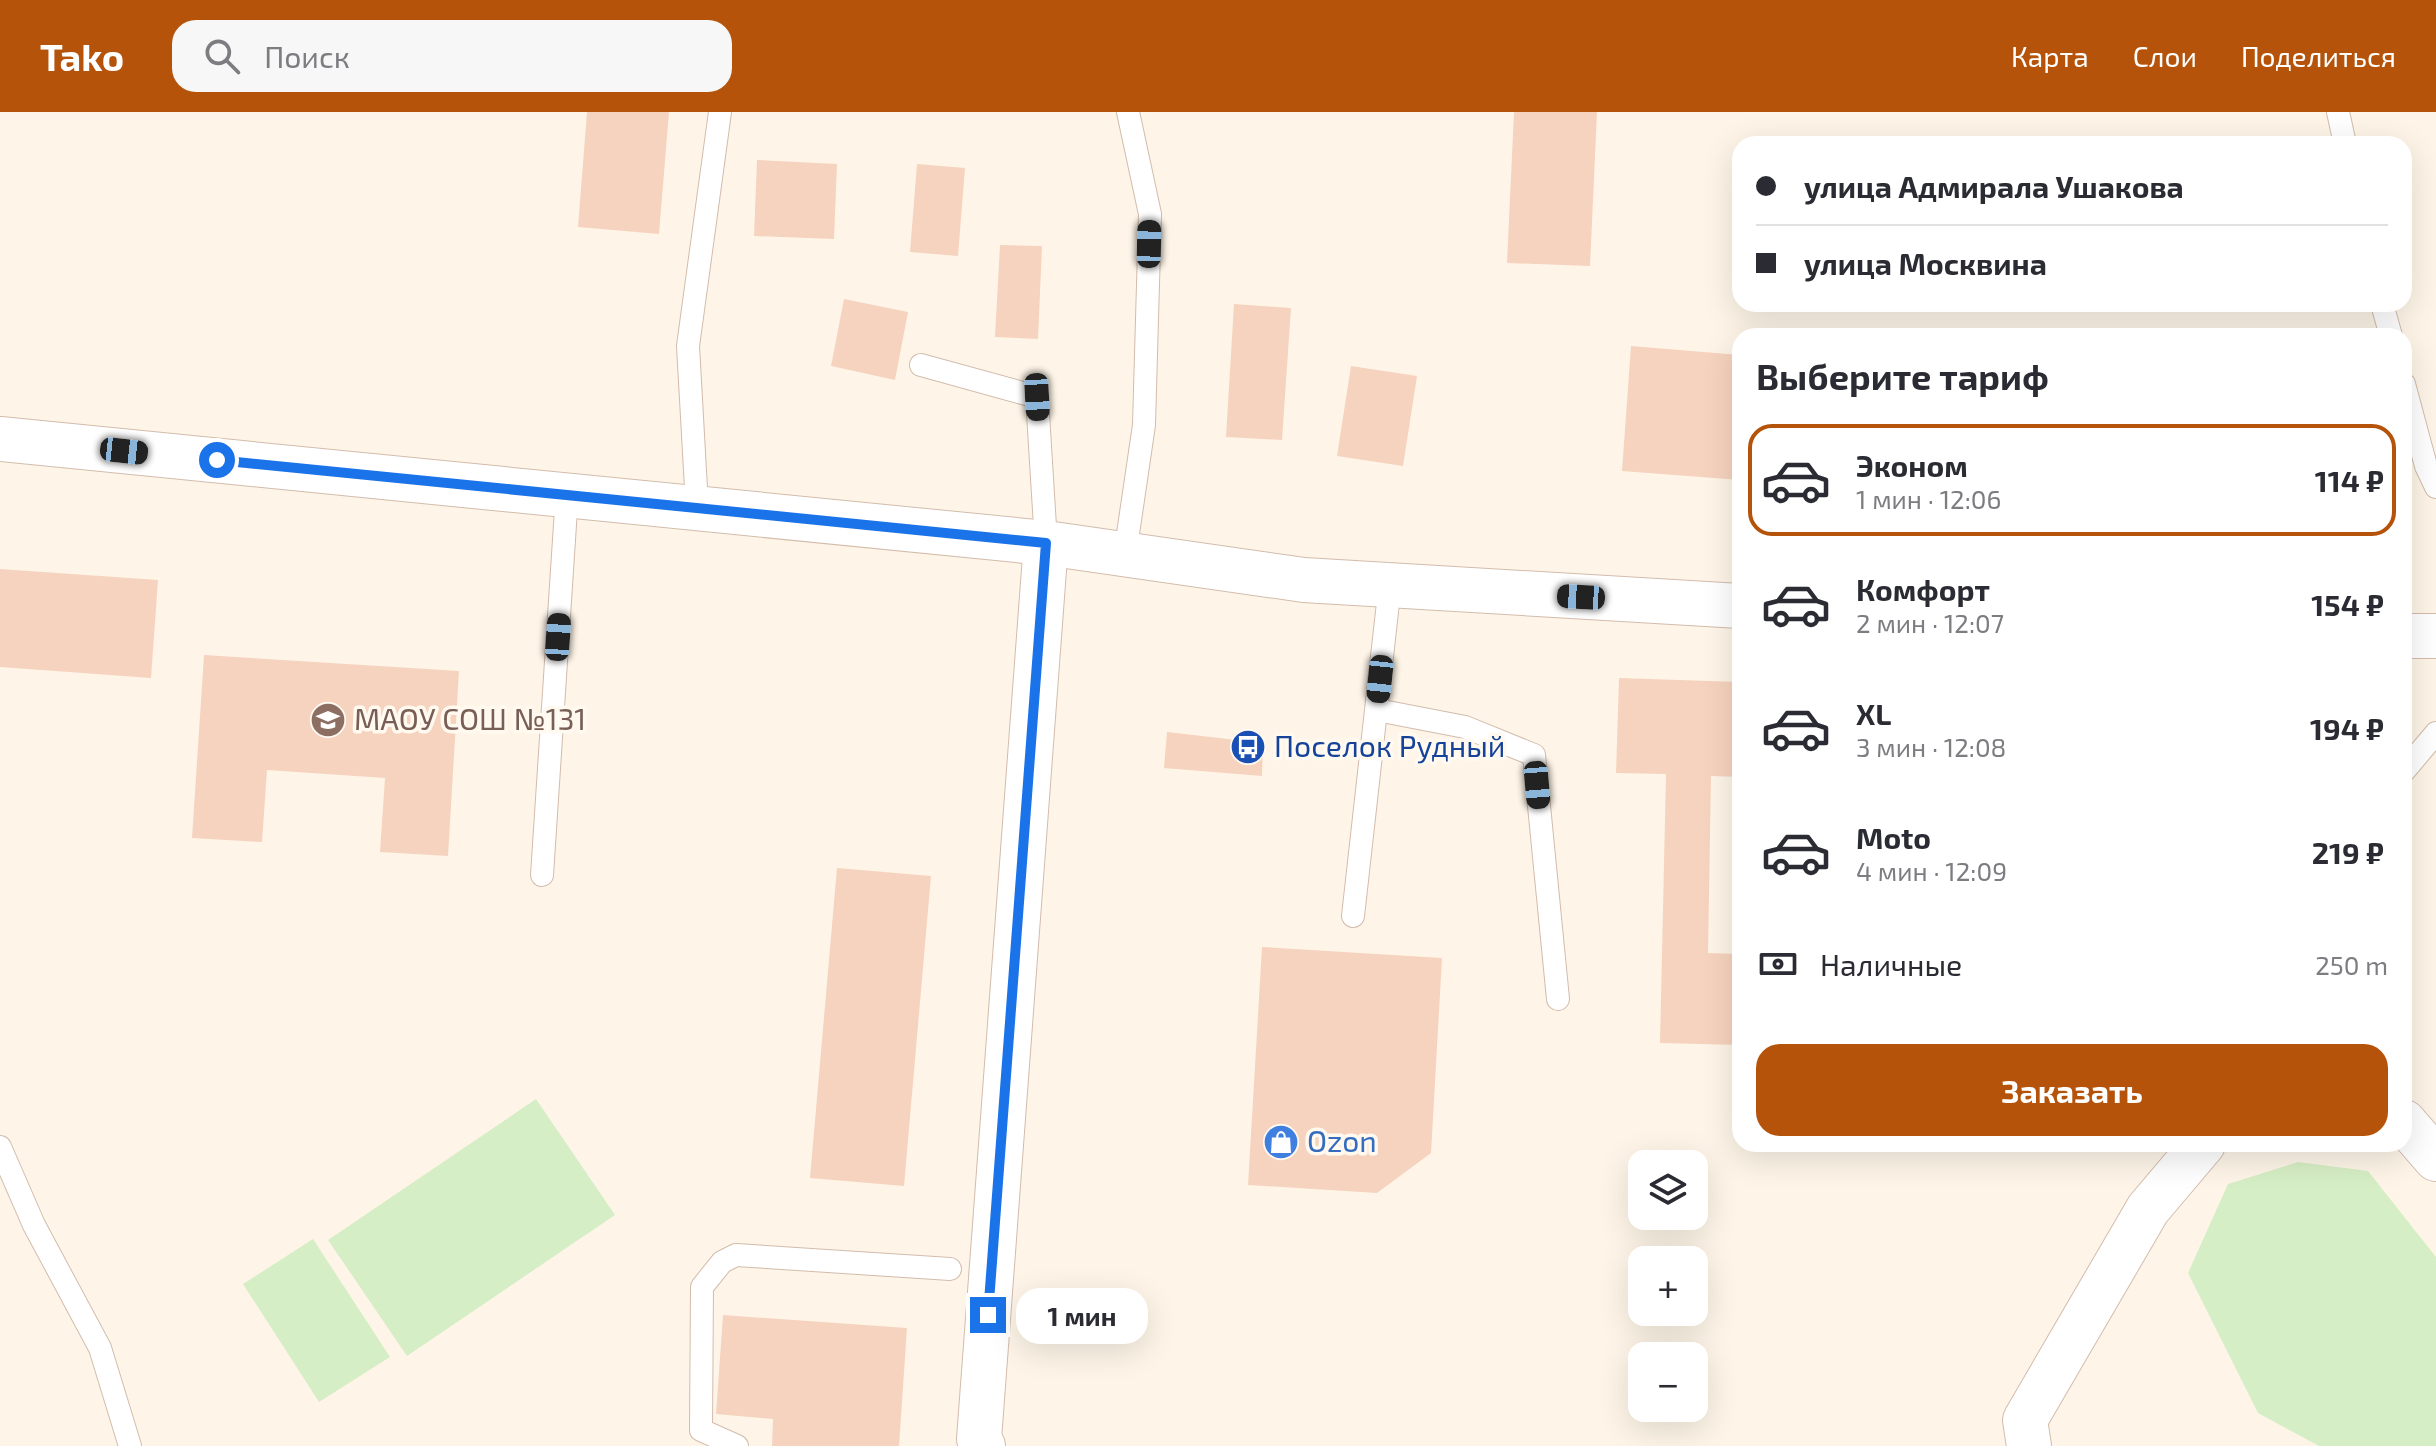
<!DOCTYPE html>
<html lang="ru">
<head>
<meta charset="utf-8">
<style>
  body { margin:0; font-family:"Exo 2",sans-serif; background:#f7f7f7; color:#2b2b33; height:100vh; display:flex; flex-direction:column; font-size:30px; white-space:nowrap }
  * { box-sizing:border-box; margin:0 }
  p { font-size:26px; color:#7c7c81 }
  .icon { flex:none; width:44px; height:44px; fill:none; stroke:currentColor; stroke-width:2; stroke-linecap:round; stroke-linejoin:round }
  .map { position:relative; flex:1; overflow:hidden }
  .details { position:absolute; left:1732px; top:216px; width:680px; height:824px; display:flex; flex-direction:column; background:#fff; border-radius:24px; box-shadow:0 8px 32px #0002 }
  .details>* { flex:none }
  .hud { position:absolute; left:1732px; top:24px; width:680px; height:176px; border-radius:24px; box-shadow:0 8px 32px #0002; display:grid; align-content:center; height:176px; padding:0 24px; background:#fff }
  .fabs { position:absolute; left:1628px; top:1038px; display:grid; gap:16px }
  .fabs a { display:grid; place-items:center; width:80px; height:80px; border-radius:16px; background:#fff; box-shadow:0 8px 32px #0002; font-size:40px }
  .end { position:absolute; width:36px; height:36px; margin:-18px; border:10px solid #1a73e8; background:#fff; box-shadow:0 0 0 4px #fff }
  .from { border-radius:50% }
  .bubble { position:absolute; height:56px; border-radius:24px; background:#fff; box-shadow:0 8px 32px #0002; font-size:26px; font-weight:700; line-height:56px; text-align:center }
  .car { position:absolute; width:24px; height:48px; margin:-24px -12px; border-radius:10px; box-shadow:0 0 6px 2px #0007; background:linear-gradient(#222 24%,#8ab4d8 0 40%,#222 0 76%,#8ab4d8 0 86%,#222 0) }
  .hud b { display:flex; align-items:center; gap:28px; height:76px; font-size:30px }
  .hud b+b { border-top:2px solid #e1e1e2 }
  .hud i { width:20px; height:20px; background:#2b2b33 }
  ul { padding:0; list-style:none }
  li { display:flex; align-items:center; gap:24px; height:112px; margin:0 16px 12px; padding:0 8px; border:4px solid transparent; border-radius:24px }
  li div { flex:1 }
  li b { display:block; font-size:30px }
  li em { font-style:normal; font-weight:700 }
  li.active { border-color:#b45309 }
  li>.icon { width:72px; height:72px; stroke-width:1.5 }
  h2 { padding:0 24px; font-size:36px; line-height:96px }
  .pay { display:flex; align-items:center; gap:20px; height:88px; padding:0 24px; font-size:30px }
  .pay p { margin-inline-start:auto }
  .action { display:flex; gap:16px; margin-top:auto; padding:16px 24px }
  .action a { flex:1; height:92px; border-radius:24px; background:#b45309; color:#fff; font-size:32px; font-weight:700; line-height:92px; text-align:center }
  header { display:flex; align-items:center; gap:48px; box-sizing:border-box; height:112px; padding:0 40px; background:#b45309; color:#fff }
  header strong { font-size:38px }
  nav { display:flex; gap:44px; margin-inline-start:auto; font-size:28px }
  .search { width:560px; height:72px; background:#f7f7f7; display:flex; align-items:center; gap:20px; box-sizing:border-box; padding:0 28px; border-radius:24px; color:#7c7c81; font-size:30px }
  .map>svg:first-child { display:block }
</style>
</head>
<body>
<header>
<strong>Tako</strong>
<div class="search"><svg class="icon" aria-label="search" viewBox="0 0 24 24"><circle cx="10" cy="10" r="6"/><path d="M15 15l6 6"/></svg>Поиск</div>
<nav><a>Карта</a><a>Слои</a><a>Поделиться</a></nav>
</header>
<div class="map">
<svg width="2436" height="1334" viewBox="0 0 2436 1334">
  <rect width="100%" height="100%" fill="#fef5e8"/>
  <g fill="#d6eec5">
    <path d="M536 987 615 1103 407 1244 328 1128Z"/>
    <path d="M2298 1050 2368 1059 2436 1145V1334H2319L2258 1301 2188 1161 2228 1072Z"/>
    <path d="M313 1127 390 1245 319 1290 243 1172Z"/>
  </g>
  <g fill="#f6d3be">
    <path d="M587 0H669L659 122 578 115Z"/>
    <path d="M1514 0H1597L1590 154 1507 151Z"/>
    <path d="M757 48 837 52 834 127 754 124Z"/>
    <path d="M917 52 965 56 958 144 910 140Z"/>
    <path d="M1000 133 1042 134 1038 227 995 225Z"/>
    <path d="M844 187 908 200 895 268 831 254Z"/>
    <path d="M1234 192 1291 196 1282 328 1226 325Z"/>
    <path d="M1631 234 1740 243V368L1622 359Z"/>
    <path d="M1351 254 1417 264 1403 354 1337 344Z"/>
    <path d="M0 457 158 468 151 566 0 555Z"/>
    <path d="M204 543 459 559 448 744 380 740 385 666 267 658 262 730 192 726Z"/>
    <path d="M1619 566 1740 570V665L1711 664 1708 841 1740 842V933L1660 931 1666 662 1616 661Z"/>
    <path d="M1167 620 1263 631 1262 664 1164 656Z"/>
    <path d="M837 756 931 764 904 1074 810 1066Z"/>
    <path d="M1262 835 1442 846 1431 1041 1377 1081 1248 1073Z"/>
    <path d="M723 1203 907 1216 899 1334H772L773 1307 716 1302Z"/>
  </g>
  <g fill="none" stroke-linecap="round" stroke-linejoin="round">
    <defs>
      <g id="lane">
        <path d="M2338 0 2345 32"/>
        <path d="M2382 192 2391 224"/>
        <path d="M921 253 1037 285 1046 431"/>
        <path d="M2404 272 2426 354 2436 375"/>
        <path d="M697 394 688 234 720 0"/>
        <path d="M1125 442 1144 313 1150 102 1128 0"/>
        <path d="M1377 598 1465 615 1534 643 1558 887"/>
        <path d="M2404 659 2436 621"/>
        <path d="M542 763 567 382"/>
        <path d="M1353 804 1390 473"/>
        <path d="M0 1035 34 1113 100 1236 130 1334"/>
        <path d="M737 1334 701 1318 702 1175 722 1150 736 1143 950 1157"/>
      </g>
      <g id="street">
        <path d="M0 327 1046 431 1304 468 1740 494"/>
        <path d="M2404 524H2436"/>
        <path d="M2404 1010 2436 1047"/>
        <path d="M983 1334 979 1327 1046 431"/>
        <path d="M2029 1334 2025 1308 2148 1097 2203 1032"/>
      </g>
    </defs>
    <use href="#lane" stroke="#d2bcac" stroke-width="24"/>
    <use href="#street" stroke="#d2bcac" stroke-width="46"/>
    <use href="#lane" stroke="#fff" stroke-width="22"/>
    <use href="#street" stroke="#fff" stroke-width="44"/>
  </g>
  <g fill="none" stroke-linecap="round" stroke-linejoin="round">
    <path stroke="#1a73e8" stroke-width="10" d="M217 348 1046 431 988 1203"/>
  </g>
  <defs>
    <symbol id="school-disc" viewBox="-11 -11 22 22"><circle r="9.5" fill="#8d6e63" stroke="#fff9f0"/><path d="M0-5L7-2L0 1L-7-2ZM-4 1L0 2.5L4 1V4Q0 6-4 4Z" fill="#fff"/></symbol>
    <symbol id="bus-disc" viewBox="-11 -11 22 22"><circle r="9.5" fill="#1a4fb4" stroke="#fff9f0"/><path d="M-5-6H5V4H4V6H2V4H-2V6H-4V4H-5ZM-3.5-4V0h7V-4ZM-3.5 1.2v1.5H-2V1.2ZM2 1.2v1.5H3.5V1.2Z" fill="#fff"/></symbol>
    <symbol id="shop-disc" viewBox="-11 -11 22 22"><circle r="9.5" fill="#3f7fe0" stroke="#fff9f0"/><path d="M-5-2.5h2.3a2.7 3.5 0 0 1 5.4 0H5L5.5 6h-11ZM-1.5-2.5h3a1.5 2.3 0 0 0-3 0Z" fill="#fff"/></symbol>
  </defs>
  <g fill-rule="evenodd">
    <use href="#school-disc" x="308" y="588" width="40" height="40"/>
    <use href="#bus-disc" x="1228" y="615" width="40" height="40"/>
    <use href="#shop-disc" x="1261" y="1010" width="40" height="40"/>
  </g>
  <g text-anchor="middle" stroke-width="7" stroke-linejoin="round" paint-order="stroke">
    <g font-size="30" fill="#785e54" stroke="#fff9f0" text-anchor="start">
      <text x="354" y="618">МАОУ СОШ №131</text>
    </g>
    <g font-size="30" fill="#164399" stroke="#fff9f0" text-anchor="start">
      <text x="1274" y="645">Поселок Рудный</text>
    </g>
    <g font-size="30" fill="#366cbe" stroke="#fff9f0" text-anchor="start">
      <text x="1307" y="1040">Ozon</text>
    </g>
  </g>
</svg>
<div class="fabs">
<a><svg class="icon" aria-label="layers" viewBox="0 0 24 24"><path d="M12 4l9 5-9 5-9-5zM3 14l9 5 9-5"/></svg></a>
<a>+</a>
<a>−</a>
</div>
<i class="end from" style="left:217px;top:348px"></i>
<i class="end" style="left:988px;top:1203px"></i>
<div class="bubble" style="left:1016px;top:1176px;width:132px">1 мин</div>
<i class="car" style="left:1149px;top:132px;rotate:1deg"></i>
<i class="car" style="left:1037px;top:285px;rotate:177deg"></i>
<i class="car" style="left:124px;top:339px;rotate:96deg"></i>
<i class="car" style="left:1581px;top:485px;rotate:273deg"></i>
<i class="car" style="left:558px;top:525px;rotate:4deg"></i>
<i class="car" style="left:1380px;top:567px;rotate:186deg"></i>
<i class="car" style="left:1537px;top:673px;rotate:175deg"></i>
<div class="hud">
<b><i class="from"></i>улица Адмирала Ушакова</b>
<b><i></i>улица Москвина</b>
</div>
<section class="details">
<h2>Выберите тариф</h2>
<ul>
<li class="active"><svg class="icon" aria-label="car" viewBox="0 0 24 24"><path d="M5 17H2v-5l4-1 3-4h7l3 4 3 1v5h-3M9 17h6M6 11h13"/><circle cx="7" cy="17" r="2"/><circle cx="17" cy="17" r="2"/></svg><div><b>Эконом</b><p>1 мин · 12:06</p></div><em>114 ₽</em></li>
<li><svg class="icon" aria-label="car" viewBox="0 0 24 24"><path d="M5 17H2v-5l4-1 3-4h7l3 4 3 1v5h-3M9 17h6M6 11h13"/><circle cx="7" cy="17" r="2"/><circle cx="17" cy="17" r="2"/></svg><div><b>Комфорт</b><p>2 мин · 12:07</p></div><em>154 ₽</em></li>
<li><svg class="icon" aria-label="car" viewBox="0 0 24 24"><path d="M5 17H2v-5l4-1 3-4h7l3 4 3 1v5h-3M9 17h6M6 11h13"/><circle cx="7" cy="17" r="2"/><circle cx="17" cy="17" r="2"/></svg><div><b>XL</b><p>3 мин · 12:08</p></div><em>194 ₽</em></li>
<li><svg class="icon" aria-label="car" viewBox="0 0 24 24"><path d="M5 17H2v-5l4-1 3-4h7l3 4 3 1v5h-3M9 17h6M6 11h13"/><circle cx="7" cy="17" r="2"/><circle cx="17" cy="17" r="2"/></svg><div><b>Moto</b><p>4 мин · 12:09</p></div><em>219 ₽</em></li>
</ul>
<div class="pay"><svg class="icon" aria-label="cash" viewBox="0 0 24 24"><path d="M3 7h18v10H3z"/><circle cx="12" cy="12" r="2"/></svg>Наличные<p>250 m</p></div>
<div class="action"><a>Заказать</a></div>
</section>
</div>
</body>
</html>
